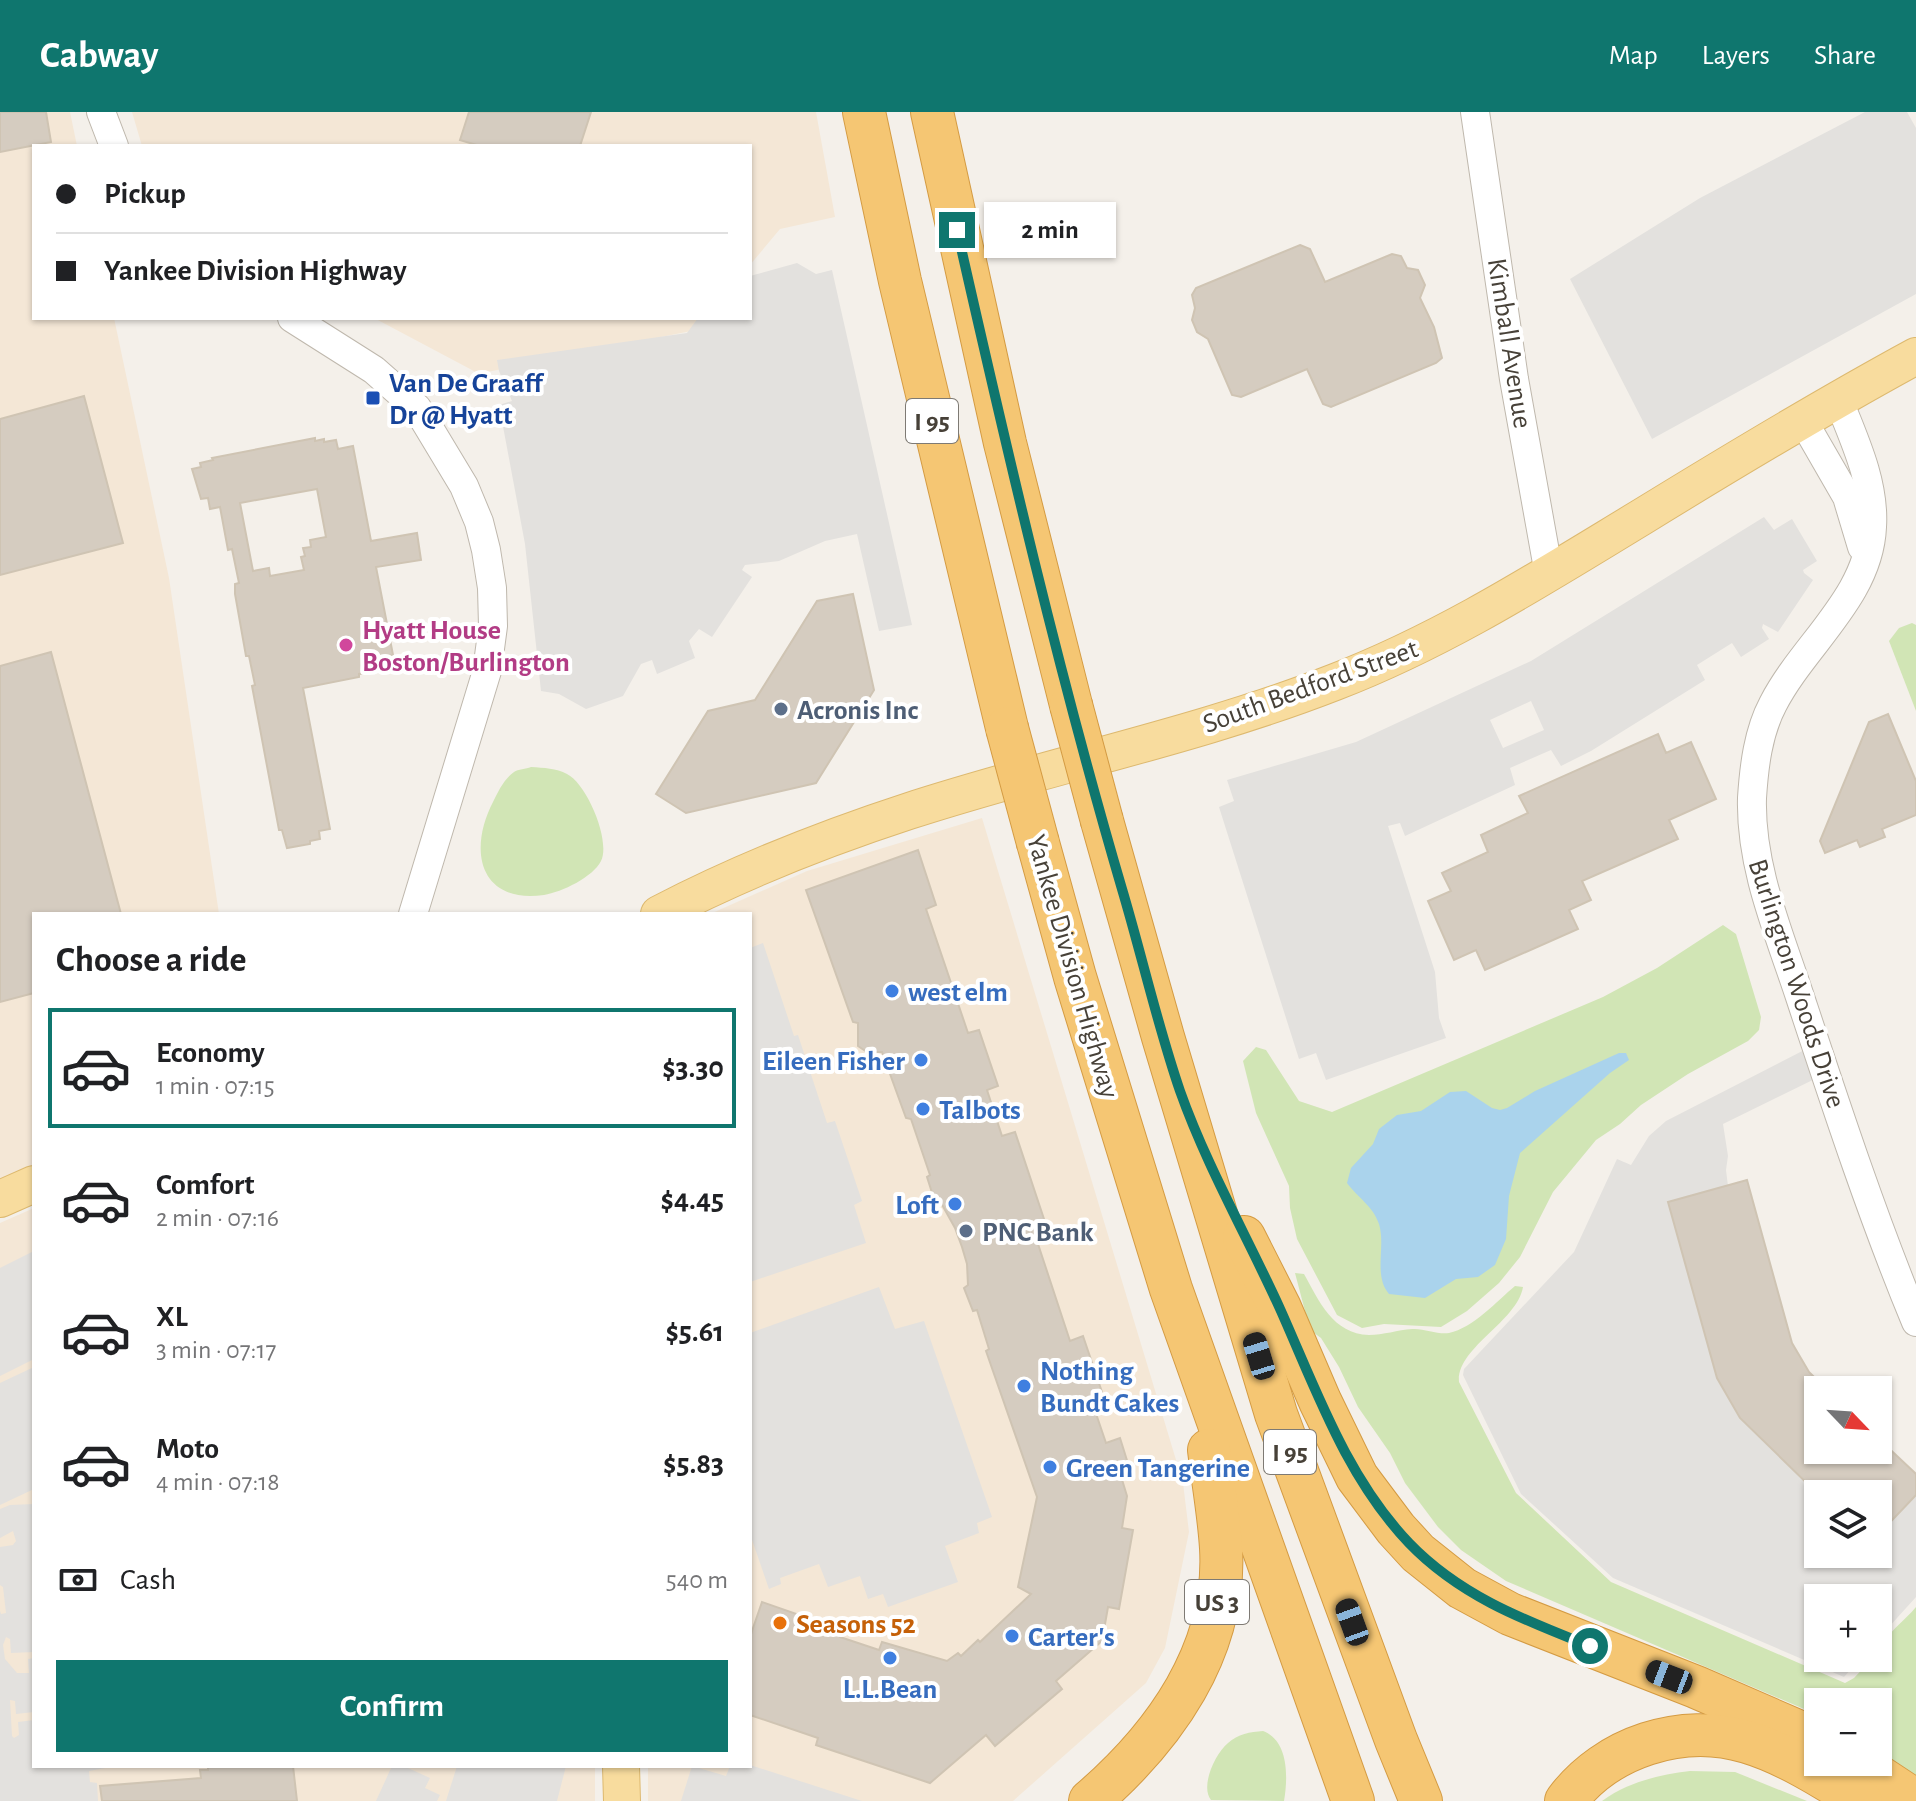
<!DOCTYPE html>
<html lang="en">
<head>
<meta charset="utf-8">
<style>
  body { margin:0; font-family:"Alegreya Sans",sans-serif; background:#f6f6f6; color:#202124; height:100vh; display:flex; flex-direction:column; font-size:30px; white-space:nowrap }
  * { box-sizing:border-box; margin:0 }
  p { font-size:26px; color:#757577 }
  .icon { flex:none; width:44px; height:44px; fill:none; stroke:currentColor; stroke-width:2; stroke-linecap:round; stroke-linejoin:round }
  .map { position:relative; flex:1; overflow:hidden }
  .side { position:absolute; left:32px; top:800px; width:720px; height:856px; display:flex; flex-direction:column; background:#fff; border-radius:0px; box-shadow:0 2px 6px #0004 }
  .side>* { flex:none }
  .guide { position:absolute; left:32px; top:32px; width:720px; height:176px; border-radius:0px; box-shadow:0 2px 6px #0004; display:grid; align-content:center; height:176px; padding:0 24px; background:#fff }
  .needle { width:52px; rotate:115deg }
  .fabs { position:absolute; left:1804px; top:1264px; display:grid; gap:16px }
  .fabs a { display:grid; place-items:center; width:88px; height:88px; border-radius:0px; background:#fff; box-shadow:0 2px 6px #0004; font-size:40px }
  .end { position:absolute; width:36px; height:36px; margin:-18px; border:10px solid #0f766e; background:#fff; box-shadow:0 0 0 4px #fff }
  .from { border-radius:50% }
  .bubble { position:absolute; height:56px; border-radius:0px; background:#fff; box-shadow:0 2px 6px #0004; font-size:26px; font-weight:600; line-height:56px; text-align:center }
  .car { position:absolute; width:24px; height:48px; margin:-24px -12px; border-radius:10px; box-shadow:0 0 6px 2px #0007; background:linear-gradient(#222 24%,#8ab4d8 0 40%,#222 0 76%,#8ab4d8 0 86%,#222 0) }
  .guide b { display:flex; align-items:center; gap:28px; height:76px; font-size:30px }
  .guide b+b { border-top:2px solid #e0e0e0 }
  .guide i { width:20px; height:20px; background:#202124 }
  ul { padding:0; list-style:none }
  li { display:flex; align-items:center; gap:24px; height:120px; margin:0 16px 12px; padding:0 8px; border:4px solid transparent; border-radius:0px }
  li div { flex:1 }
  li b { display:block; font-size:30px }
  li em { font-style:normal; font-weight:600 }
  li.current { border-color:#0f766e }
  li>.icon { width:72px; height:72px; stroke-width:1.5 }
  h2 { padding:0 24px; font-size:36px; line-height:96px }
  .pay { display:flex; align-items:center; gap:20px; height:88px; padding:0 24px; font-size:30px }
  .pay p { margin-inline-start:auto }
  .cta { display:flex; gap:16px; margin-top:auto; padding:16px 24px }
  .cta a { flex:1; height:92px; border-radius:0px; background:#0f766e; color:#fff; font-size:32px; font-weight:600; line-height:92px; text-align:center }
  header { display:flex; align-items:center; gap:48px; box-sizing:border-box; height:112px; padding:0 40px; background:#0f766e; color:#fff }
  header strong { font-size:38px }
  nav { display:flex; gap:44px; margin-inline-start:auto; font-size:28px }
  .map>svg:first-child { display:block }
</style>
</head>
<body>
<header>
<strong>Cabway</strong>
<nav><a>Map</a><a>Layers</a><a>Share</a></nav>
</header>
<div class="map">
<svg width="1916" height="1689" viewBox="0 0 1916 1689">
  <rect width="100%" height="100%" fill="#f4f0ea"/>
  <g fill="#f4e7d6">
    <path d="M0 0H70L77 34H34V206H114L169 466 219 802H34V1053L0 1068Z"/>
    <path d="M132 0H816L835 105 780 117 750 153V34H142Z"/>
    <path d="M374 206H706L696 218 487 260 483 266 472 258Z"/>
    <path d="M982 706 1183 1371 1189 1420 1165 1536 1146 1571 1013 1689H648V1654H750V802H710L807 759Z"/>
    <path d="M34 1096V1654H595V1689H0V1111Z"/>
  </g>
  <g fill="#d1e5b5">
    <path d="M1912 511 1916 513V599L1889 529 1899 516Z"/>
    <path d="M531 655C544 656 556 656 567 662 587 672 611 729 601 749 593 765 562 780 544 783 479 792 468 738 493 690 498 680 504 667 514 660 518 657 526 657 531 655Z"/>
    <path d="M1723 813 1736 822 1761 905 1759 918 1748 929 1688 962 1641 993 1620 1012 1596 1028 1553 1080 1520 1145 1499 1171 1467 1199 1441 1215 1384 1212 1362 1216 1337 1203 1297 1127 1290 1096 1289 1074 1256 1001 1243 949 1256 935 1266 938 1299 989 1332 1000 1603 885 1657 856Z"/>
    <path d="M1295 1161 1304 1162C1319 1189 1333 1222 1369 1223 1383 1223 1398 1218 1412 1217 1424 1216 1438 1223 1449 1221 1473 1216 1497 1189 1515 1174L1523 1175C1517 1210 1456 1236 1459 1270L1516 1381 1611 1470 1845 1571 1854 1566 1873 1546H1878C1879 1526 1904 1510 1916 1495V1666L1878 1641V1590H1818V1603L1506 1469 1461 1438 1438 1415 1405 1371 1390 1341 1358 1295 1339 1255 1321 1226 1310 1218Z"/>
    <path d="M1263 1619C1289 1629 1288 1666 1284 1689L1211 1688C1200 1674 1215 1642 1228 1631 1238 1622 1250 1620 1263 1619Z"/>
    <path d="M1690 1659 1735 1660 1807 1689H1602C1628 1670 1658 1663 1690 1659Z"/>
  </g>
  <g fill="#e3e1de" fill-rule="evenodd">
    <path d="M1865 0H1907L1916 16V182L1652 327 1570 167 1700 86Z"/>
    <path d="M797 151 816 162 832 158 912 513 879 519 857 422 825 429 779 449 745 453 742 458 752 465 712 525 699 517 689 529 695 546 657 562 652 548 641 552 623 584 586 597 559 582 541 579 525 432 499 293 512 289 499 259 497 248 687 221 698 206H750V164Z"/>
    <path d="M1764 405 1774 418 1792 407 1817 449 1803 458 1804 461 1813 468 1778 520 1763 512 1762 516 1769 527 1741 545 1732 531 1697 553 1705 568 1591 639 1561 654 1551 638 1510 656 1515 673 1405 724 1400 711 1388 714 1435 860 1439 906 1446 926 1326 968 1316 941 1299 947 1219 695 1234 689 1227 668 1356 630 1531 549ZM1531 589 1544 618 1503 636 1490 608Z"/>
    <path d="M763 831 794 924 798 923 827 1011 835 1009 862 1089 854 1093 866 1131 750 1170V836Z"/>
    <path d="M1812 934 1825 962 1723 1012 1728 1044 1726 1058 1728 1074 1792 1231 1809 1260 1827 1278H1818V1338H1878L1916 1367V1485L1878 1527V1486H1818V1546H1861L1844 1565 1613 1466 1521 1382 1463 1263 1464 1257 1574 1140 1617 1047 1631 1053 1649 1024 1666 1009ZM1818 1382H1878V1442H1818Z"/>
    <path d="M34 1139V1247L0 1264V1156Z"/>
    <path d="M879 1175 895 1217 924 1209 992 1405 977 1411 979 1421 945 1434 958 1470 888 1495 883 1482 868 1487 860 1464 828 1475 819 1452 780 1466 781 1472 769 1477 750 1422V1221Z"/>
    <path d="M34 1255V1377L0 1393V1271Z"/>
    <path d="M34 1392V1540L11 1541 10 1527 6 1525 3 1533 5 1547 17 1561H29L28 1547 34 1546V1600L16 1602 15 1589 10 1588 12 1624 14 1626 19 1623 18 1610 34 1608V1654H116L89 1659 90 1670 97 1671 98 1689H0V1499L1 1502 6 1501 3 1475 0 1473V1435L13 1433 16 1429 13 1419 0 1426V1397L10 1393Z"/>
    <path d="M750 1653 862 1689H681L692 1654 726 1664 730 1654Z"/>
    <path d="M392 1654 408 1656 430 1666 425 1676 440 1683 437 1689H376Z"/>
    <path d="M457 1654H566L557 1689H446Z"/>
  </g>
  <path fill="#aad3ec" d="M1619 941H1626L1629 948 1610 961 1520 1041 1509 1084 1506 1127 1495 1153 1478 1165 1456 1167 1425 1186 1389 1182C1373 1163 1386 1135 1379 1112 1373 1094 1358 1086 1347 1071L1351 1056 1373 1032 1379 1017 1397 1003 1421 999 1450 980 1466 979 1492 996 1500 998 1507 996 1535 979Z"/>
  <g fill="#d5ccc0" stroke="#cfc4b3" stroke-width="2" fill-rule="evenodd">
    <path d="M0 0H46L51 30 0 40Z"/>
    <path d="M469 0H591L580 34H480L460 28Z"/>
    <path d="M1300 133 1310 137 1325 170 1392 142 1401 144 1407 156 1418 158 1425 173 1420 186 1434 215 1442 246 1436 251 1331 295 1323 292 1307 257 1241 285 1232 283 1208 227 1197 220 1192 208 1195 196 1192 183 1196 176Z"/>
    <path d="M84 284 123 431 0 463V307Z"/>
    <path d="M315 326V329L324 327V330L336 328 338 337 353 334 371 429 417 421 421 448 376 455 393 543 378 546 380 555 368 558V561L359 562V565L303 576 330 717 319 719 320 727 310 729V732L287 736 282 718H279L252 574 255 573 249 544H246L235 482V472L239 471 232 437 228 438 220 395 210 397 208 386 201 387 192 357 201 355 200 351 213 348 212 346ZM317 377 326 425 310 428 311 435 303 436 305 444 301 445 304 458 270 464 269 456 253 459 240 391Z"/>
    <path d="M853 482 874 578 816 671 686 701 656 682 708 599 755 588 817 489Z"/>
    <path d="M51 540 121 802H34V881L0 890V554Z"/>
    <path d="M1888 602 1916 669V703L1882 717 1885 725 1860 735 1857 728 1825 741 1820 729 1869 610Z"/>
    <path d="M1658 622 1666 641 1691 630 1716 687 1669 708 1678 727 1582 769 1591 788 1569 798 1578 817 1485 858 1476 838 1454 848 1428 789 1451 779 1442 761 1488 740 1481 723 1528 701 1519 684Z"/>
    <path d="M918 738 936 793 926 797 968 921 979 918 998 974 987 978 1002 1024 1015 1020 1051 1128 1038 1132 1070 1229 1083 1224 1103 1283 1091 1287 1106 1331 1120 1326 1130 1358 1120 1361 1127 1384 1122 1416 1133 1418 1119 1497 1108 1495 1102 1529 1056 1569 1062 1577 995 1634 986 1623 930 1671 816 1633 818 1626 750 1603V1525L762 1490 842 1518 840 1525 879 1538 882 1530 947 1549 958 1541 961 1544 978 1528 980 1530 1031 1482 1018 1475 1037 1385 986 1239 989 1237 977 1198 973 1199 964 1176 968 1173 967 1152 962 1135 955 1116 940 1089 935 1090 927 1065 930 1063 911 1007 906 1006 882 940H867L858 934V911L853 910 806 778Z"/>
    <path d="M1747 1068 1792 1231 1809 1260 1818 1269V1338H1878V1326L1916 1362V1383L1878 1423V1382H1818L1740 1306 1717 1266 1668 1090Z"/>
    <path d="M208 1654H293L297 1689H102L100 1674 201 1666 200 1658H208Z"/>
  </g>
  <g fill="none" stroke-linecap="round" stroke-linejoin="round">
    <defs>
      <g id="minor">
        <path d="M101 0 114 34"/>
        <path d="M1475 0 1514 267 1549 462"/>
        <path d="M292 206 374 258 417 296 464 374 479 410 486 438 492 476 493 514 487 559 413 802"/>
        <path d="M1838 287C1854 327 1875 371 1872 415 1869 485 1803 533 1773 592 1758 620 1754 655 1752 686 1750 755 1779 821 1800 885 1836 994 1872 1104 1916 1210"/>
        <path d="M1802 307 1847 385 1862 435"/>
      </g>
      <g id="major">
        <path d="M659 802C740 760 823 727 909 699 1050 653 1197 624 1335 570 1444 528 1541 466 1640 406 1731 350 1822 295 1916 244"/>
        <path d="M0 1087 34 1072"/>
        <path d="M621 1654 622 1689"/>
      </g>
      <g id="highway">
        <path d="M864 0 900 169 1007 616"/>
        <path d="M932 0 1005 331 1071 593"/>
        <path d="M1102 709 1163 925 1276 1302 1396 1628 1421 1689"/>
        <path d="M1038 731 1075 865 1171 1177 1353 1689"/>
        <path d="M1244 1125 1280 1196 1320 1289 1357 1365 1396 1417 1418 1441 1462 1476 1510 1502 1696 1575 1818 1628"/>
        <path d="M1857 1650 1916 1689"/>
        <path d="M1090 1689C1164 1625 1227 1539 1221 1436 1219 1403 1213 1370 1209 1338"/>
        <path d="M1566 1689C1606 1635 1682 1610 1747 1630 1787 1642 1826 1667 1861 1689"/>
      </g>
    </defs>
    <use href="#minor" stroke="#bfb8ad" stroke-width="30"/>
    <use href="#major" stroke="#ddb96f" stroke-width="38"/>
    <use href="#highway" stroke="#d49b43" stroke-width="44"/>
    <use href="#minor" stroke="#fff" stroke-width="28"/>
    <use href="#major" stroke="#f8dc9e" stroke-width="36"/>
    <use href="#highway" stroke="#f5c673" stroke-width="42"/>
    <defs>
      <g id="highway-bridge">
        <path d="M1071 593 1102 709"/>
        <path d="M1007 616 1038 731"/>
      </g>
    </defs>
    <use href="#highway-bridge" stroke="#d49b43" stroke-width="44" stroke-linecap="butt"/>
    <use href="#highway-bridge" stroke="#f5c673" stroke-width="42"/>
  </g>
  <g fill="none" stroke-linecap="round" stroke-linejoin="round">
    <path stroke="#0f766e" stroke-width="10" d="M957 118C1007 339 1058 559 1122 777 1142 844 1157 912 1180 979 1207 1055 1248 1126 1281 1199 1317 1280 1347 1366 1409 1431 1460 1484 1524 1508 1590 1534"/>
  </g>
  <rect fill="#1a4fb4" stroke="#fff" stroke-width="3" x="365" y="278" width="16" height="16" rx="4"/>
  <circle fill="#d1479c" stroke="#fff" stroke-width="3" cx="346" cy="533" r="8"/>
  <g fill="#5c6f8a" stroke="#fff" stroke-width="3">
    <circle cx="781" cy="597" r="8"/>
    <circle cx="966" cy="1119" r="8"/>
  </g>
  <g fill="#3f7fe0" stroke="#fff" stroke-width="3">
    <circle cx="892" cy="879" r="8"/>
    <circle cx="921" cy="948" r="8"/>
    <circle cx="923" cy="997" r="8"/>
    <circle cx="955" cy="1092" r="8"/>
    <circle cx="1024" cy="1274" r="8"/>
    <circle cx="1050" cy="1355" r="8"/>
    <circle cx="1012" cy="1524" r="8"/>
    <circle cx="890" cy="1546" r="8"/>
  </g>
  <circle fill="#e8710a" stroke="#fff" stroke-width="3" cx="780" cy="1511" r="8"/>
  <g text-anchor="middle" stroke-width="8" stroke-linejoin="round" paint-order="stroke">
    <g fill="#fff" stroke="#7e7a74" stroke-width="2">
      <rect x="906" y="287" width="52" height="44" rx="6"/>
      <rect x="1264" y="1318" width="52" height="44" rx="6"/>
      <rect x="1185" y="1468" width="64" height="44" rx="6"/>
    </g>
    <g font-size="26" font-weight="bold" fill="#474138">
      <text x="932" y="318">I 95</text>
      <text x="1290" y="1349">I 95</text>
      <text x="1217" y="1499">US 3</text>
    </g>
    <g font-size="28" fill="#474138" stroke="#fff">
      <text transform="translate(1511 231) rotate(81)" y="10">Kimball Avenue</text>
      <text transform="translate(1310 573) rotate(-20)" y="10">South Bedford Street</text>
      <text transform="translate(1074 854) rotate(74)" y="10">Yankee Division Highway</text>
      <text transform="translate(1798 871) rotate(72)" y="10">Burlington Woods Drive</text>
    </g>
    <g font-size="28" font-weight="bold" fill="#164399" stroke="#fff" text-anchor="start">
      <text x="389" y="280">Van De Graaff<tspan x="389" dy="32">Dr @ Hyatt</tspan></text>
    </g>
    <g font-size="28" font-weight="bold" fill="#b23c85" stroke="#fff" text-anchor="start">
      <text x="362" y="527">Hyatt House<tspan x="362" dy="32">Boston/Burlington</tspan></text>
    </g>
    <g font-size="28" font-weight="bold" fill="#4e5e75" stroke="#fff" text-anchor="start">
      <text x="797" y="607">Acronis Inc</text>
      <text x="982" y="1129">PNC Bank</text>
    </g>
    <g font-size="28" font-weight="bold" fill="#366cbe" stroke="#fff" text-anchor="start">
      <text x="908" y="889">west elm</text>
      <text x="905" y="958" text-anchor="end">Eileen Fisher</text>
      <text x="939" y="1007">Talbots</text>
      <text x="939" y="1102" text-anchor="end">Loft</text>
      <text x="1040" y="1268">Nothing<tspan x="1040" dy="32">Bundt Cakes</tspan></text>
      <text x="1066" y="1365">Green Tangerine</text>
      <text x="1028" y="1534">Carter's</text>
      <text x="890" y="1586" text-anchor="middle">L.L.Bean</text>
    </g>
    <g font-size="28" font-weight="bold" fill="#c56008" stroke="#fff" text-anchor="start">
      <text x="796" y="1521">Seasons 52</text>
    </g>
  </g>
</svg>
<div class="fabs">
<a><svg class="needle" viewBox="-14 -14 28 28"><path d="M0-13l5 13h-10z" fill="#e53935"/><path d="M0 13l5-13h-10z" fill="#757577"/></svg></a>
<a><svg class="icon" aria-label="layers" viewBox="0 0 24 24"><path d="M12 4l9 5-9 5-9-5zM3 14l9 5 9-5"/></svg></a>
<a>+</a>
<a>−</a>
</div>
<i class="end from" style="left:1590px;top:1534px"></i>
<i class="end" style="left:957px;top:118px"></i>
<div class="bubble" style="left:984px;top:90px;width:132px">2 min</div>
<i class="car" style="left:1259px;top:1244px;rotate:343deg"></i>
<i class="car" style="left:1352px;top:1510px;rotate:340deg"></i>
<i class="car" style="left:1669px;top:1565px;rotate:291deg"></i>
<div class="guide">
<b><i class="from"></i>Pickup</b>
<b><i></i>Yankee Division Highway</b>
</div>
<section class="side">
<h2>Choose a ride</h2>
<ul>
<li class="current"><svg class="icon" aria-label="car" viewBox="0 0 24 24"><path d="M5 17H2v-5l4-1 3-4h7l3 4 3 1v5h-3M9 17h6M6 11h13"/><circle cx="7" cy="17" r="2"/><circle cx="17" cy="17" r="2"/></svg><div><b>Economy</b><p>1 min · 07:15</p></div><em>$3.30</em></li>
<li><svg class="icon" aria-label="car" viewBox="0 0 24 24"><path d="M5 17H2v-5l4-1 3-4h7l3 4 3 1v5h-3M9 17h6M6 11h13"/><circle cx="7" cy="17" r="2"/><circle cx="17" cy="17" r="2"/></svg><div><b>Comfort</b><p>2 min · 07:16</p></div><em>$4.45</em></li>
<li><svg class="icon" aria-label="car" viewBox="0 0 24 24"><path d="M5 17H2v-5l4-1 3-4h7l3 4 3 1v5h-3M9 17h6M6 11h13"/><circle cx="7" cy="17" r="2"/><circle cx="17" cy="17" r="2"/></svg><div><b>XL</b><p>3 min · 07:17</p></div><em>$5.61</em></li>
<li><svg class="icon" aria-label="car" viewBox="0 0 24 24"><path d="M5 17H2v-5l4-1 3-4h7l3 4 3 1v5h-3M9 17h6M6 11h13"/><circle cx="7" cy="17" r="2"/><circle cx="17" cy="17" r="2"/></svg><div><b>Moto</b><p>4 min · 07:18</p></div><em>$5.83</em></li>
</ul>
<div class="pay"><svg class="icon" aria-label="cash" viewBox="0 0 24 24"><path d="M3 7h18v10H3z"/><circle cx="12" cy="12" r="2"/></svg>Cash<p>540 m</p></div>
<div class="cta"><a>Confirm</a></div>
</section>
</div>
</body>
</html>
